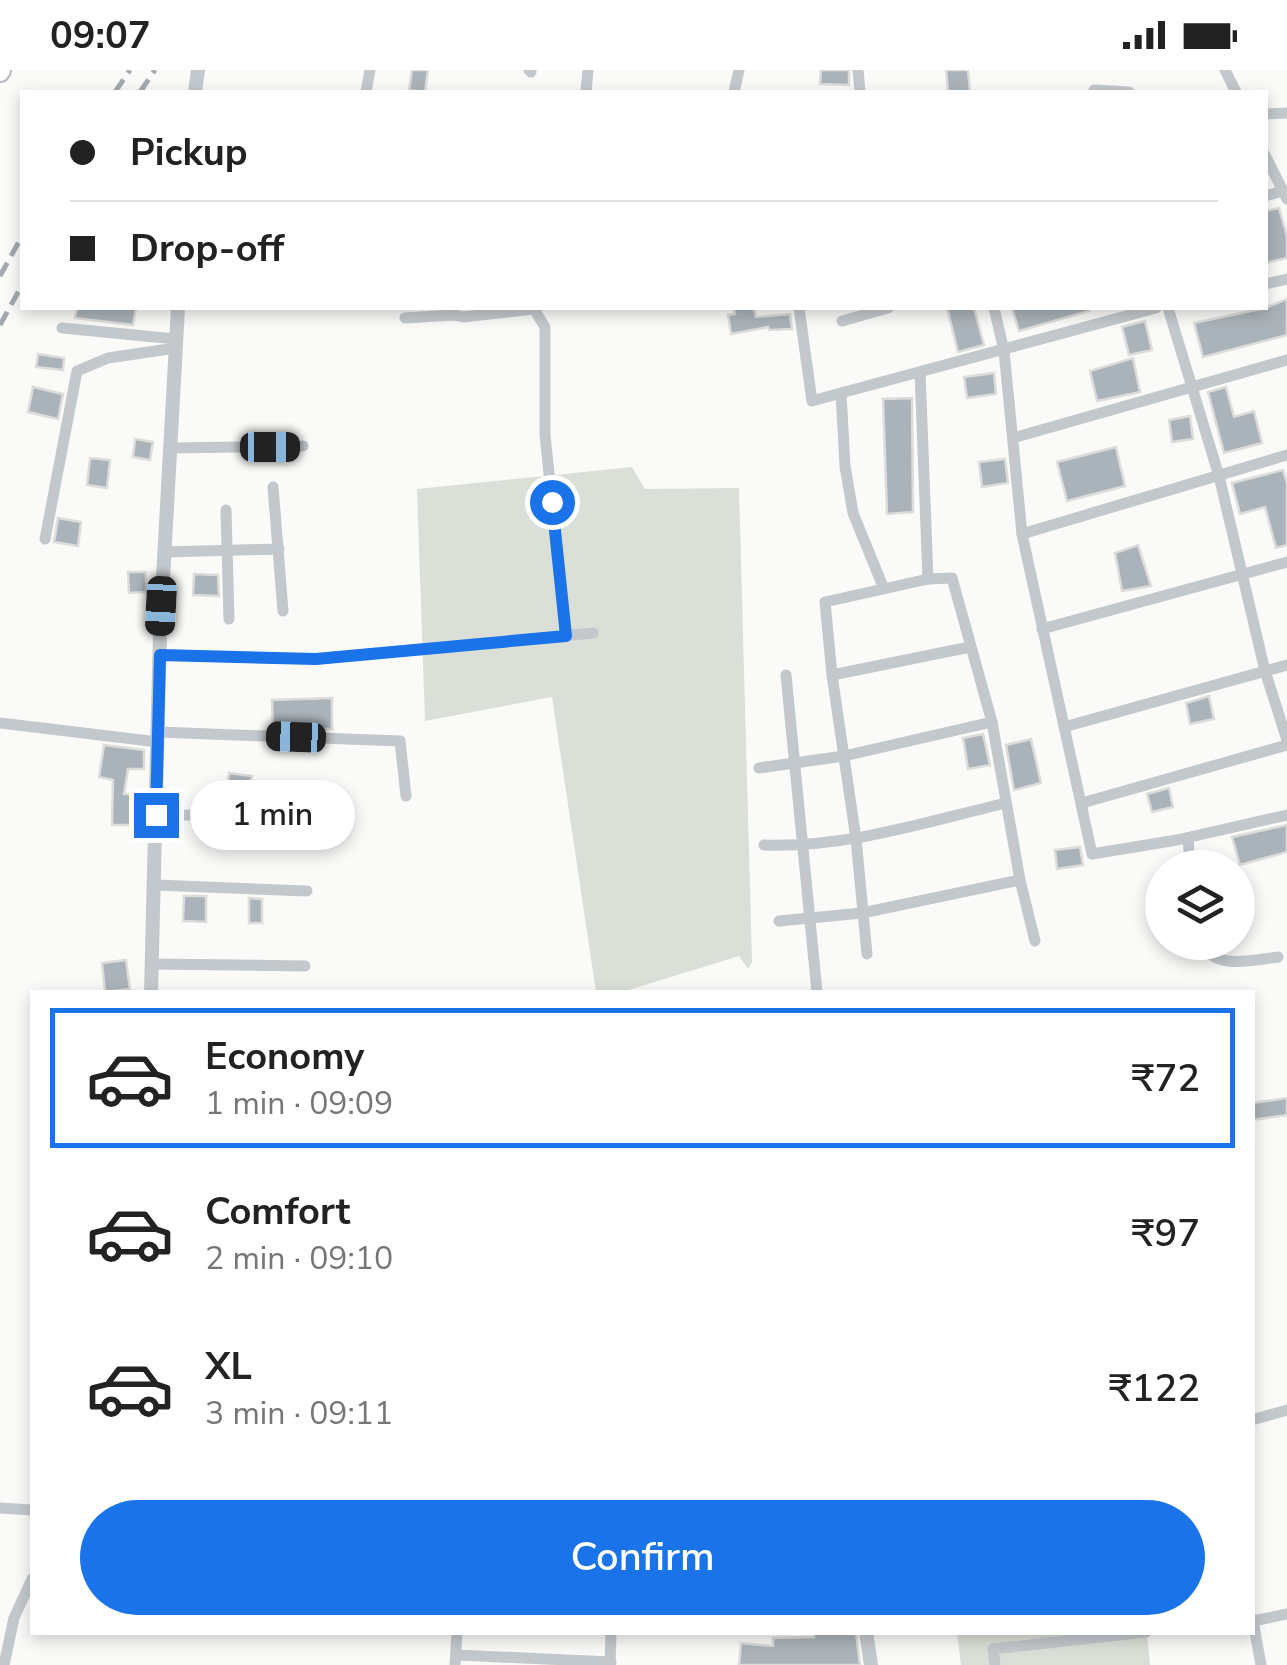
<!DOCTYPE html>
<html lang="en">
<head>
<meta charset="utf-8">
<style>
  body { margin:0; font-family:"Nunito Sans",sans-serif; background:#f2f2f2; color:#222; height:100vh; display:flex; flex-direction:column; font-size:38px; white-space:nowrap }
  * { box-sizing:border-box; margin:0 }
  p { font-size:32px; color:#767676 }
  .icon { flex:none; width:55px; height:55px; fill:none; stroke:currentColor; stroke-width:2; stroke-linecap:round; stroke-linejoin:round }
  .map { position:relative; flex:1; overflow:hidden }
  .panel { position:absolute; left:30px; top:920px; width:1225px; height:645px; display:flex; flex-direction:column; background:#fff; border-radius:0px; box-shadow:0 5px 15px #0003 }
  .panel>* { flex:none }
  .guide { position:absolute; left:20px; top:20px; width:1248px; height:220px; border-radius:0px; box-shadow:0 5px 15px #0003; display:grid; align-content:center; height:220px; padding:0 50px; background:#fff }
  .controls { position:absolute; left:1145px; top:780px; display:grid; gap:20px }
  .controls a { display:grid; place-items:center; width:110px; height:110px; border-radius:50%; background:#fff; box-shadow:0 5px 15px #0003; font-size:50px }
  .end { position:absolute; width:45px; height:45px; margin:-22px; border:12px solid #1a73e8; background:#fff; box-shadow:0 0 0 5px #fff }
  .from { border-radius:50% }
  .bubble { position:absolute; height:70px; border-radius:35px; background:#fff; box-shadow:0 5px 15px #0003; font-size:32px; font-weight:600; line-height:70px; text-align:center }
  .car { position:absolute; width:30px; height:60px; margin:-30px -15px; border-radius:12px; box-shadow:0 0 8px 2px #0007; background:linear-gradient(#222 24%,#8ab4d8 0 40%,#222 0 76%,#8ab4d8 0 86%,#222 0) }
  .guide b { display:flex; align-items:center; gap:35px; height:95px; font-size:38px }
  .guide b+b { border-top:2px solid #e0e0e0 }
  .guide i { width:25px; height:25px; background:#222 }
  ul { padding:18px 0 0; list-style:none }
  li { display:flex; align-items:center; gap:30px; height:140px; margin:0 20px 15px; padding:0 30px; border:5px solid transparent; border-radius:0px }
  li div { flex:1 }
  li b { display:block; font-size:38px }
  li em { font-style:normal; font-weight:600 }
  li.on { border-color:#1a73e8 }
  li>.icon { width:90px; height:90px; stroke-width:1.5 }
  .cta { display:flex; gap:20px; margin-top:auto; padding:20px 50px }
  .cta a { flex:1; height:115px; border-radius:60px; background:#1a73e8; color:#fff; font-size:40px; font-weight:600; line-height:115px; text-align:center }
  .status { display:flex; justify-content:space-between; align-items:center; height:70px; padding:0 50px; background:#fff; direction:ltr }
  .status svg { height:28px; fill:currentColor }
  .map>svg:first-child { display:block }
</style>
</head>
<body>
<div class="status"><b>09:07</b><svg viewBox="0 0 49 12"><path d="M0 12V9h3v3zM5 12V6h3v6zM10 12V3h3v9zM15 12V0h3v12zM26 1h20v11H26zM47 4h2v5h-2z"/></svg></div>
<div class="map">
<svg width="1287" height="1595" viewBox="0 0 1287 1595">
  <rect width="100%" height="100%" fill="#fafaf8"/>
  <g fill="#dadfd7">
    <path d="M632 397 645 419 739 418 752 892 748 899 739 886 622 922H596L552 627 425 651 417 419Z"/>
    <path d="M957 1563H1147L1150 1595H961Z"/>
  </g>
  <g fill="#aab3b9" stroke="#dcdcda" stroke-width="2.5">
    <path d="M412 0H428L425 22 409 20Z"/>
    <path d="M821 0H849V15L820 14Z"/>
    <path d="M946 0H968L970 22H948Z"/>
    <path d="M1279 138 1287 166V188L1265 193V141Z"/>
    <path d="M1287 229V265L1203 287 1194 253 1265 238Z"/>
    <path d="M77 238H136L133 255 75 248Z"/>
    <path d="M733 238H754L756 247 790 244 792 259 769 260 768 257 731 264 728 245 735 244Z"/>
    <path d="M947 238H974L984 275 958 282Z"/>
    <path d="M1012 238H1088L1089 241 1019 261Z"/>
    <path d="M1145 251 1152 280 1129 285 1122 257Z"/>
    <path d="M38 284 64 288 63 300 36 297Z"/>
    <path d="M1133 288 1140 322 1097 331 1090 301Z"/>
    <path d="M994 303 996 324 967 328 964 307Z"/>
    <path d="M33 317 63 324 58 349 28 342Z"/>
    <path d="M1226 317 1234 347 1254 341 1262 373 1224 383 1208 322Z"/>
    <path d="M912 328 913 442 887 444 883 329Z"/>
    <path d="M1190 346 1193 369 1172 372 1169 350Z"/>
    <path d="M135 369 153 372 150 390 133 387Z"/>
    <path d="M1116 377 1125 416 1067 431 1057 392Z"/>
    <path d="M90 388 110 390 107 418 87 415Z"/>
    <path d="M1005 389 1008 413 982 417 979 392Z"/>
    <path d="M1283 400 1287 413V475L1276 478 1265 437 1240 444 1232 413Z"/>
    <path d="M58 448 81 452 78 476 54 472Z"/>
    <path d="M1138 475 1151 516 1122 521 1115 483Z"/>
    <path d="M128 502H146V522L129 523Z"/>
    <path d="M194 504 218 505 219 526 193 525Z"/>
    <path d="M1209 626 1214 649 1190 654 1186 633Z"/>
    <path d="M332 628V659L273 657 272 630Z"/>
    <path d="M983 664 990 695 968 699 963 668Z"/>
    <path d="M1031 669 1041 713 1014 720 1006 675Z"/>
    <path d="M104 675 144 680V699H128L124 724H139V755H112L113 710 99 707Z"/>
    <path d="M229 703 252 706 248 733 226 730Z"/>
    <path d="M1169 718 1173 737 1152 742 1147 724Z"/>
    <path d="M1287 755V782L1240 795 1232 767Z"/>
    <path d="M1080 777 1083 795 1057 799 1055 780Z"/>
    <path d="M184 826H206V852L183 851Z"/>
    <path d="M249 828 262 829V853H249Z"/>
    <path d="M126 890 130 919 105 922 102 893Z"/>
    <path d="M1287 1028V1045L1252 1050V1033Z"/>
    <path d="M814 1562H856L860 1595H739L741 1573 773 1576V1568L814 1567Z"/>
  </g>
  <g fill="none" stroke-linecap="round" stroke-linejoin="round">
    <defs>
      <path id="primary" d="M0 2 1 0"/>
    </defs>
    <use href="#primary" stroke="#b5babe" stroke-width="22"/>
    <g stroke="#c3c8cc" stroke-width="11">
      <path d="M529 0 531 2"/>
      <path d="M858 0 860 22"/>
      <path d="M1225 0 1236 22"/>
      <path d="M1094 20 1129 22"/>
      <path d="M366 22 370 0"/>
      <path d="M586 22 588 0"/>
      <path d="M734 22 739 0"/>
      <path d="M1265 44 1287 43"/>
      <path d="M1265 85 1287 129"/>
      <path d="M1265 126 1283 121"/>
      <path d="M1265 214 1287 209"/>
      <path d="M449 238 454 245 463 247 534 239 545 257V365L566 566"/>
      <path d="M799 238 812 331 841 323 845 396 853 443 884 519"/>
      <path d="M994 238 1004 281 1022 464 1092 784 1177 770 1287 745"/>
      <path d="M1168 238 1219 406 1265 601 1287 670"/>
      <path d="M405 248 454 245"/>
      <path d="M842 251 888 238"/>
      <path d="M62 258 176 269"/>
      <path d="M920 302 928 509 952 508 992 652 1020 810 1035 871"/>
      <path d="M841 323 1156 238"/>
      <path d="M1013 368 1287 290"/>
      <path d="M170 378 303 376"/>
      <path d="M273 417 283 541"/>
      <path d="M226 440 229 549"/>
      <path d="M1022 464 1287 385"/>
      <path d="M45 469 77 301 108 288 176 278"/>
      <path d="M164 482 279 479"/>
      <path d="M1042 559 1287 492"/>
      <path d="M159 585 316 589 593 563"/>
      <path d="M786 605 817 922"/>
      <path d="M832 605 970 577"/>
      <path d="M0 653 158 672"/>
      <path d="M1064 657 1287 595"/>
      <path d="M158 662 400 671 406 726"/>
      <path d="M759 698 844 686 992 652"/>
      <path d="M1082 733 1287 675"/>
      <path d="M156 745H309"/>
      <path d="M1188 768 1190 798"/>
      <path d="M764 775C846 778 926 752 1006 733"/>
      <path d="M155 815 307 821"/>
      <path d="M779 851 862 843 1020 810"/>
      <path d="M1200 872C1215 901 1251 890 1278 887"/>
      <path d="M867 884 856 769 832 605 825 532 928 509"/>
      <path d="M152 894 305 896"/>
      <path d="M1252 1350 1287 1340"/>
      <path d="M0 1438 32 1440"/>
      <path d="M456 1585 611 1592"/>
      <path d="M4 1595 14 1548 32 1509"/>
      <path d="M455 1595 457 1562"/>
      <path d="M610 1595 611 1562"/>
      <path d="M995 1595 993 1579 1146 1562"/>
      <path d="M1261 1595 1253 1551 1287 1544"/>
    </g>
    <g stroke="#c3c8cc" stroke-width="14">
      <path d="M195 22 198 0"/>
      <path d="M151 922 160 562 178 238"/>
      <path d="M866 1562 871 1595"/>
    </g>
    <use href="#primary" stroke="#fff" stroke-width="18"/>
    <g stroke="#a2aab0" stroke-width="5" stroke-dasharray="15 8" stroke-linecap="butt">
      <path d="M115 22 130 0"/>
      <path d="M140 22 155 0"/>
      <path d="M0 206 22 166"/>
      <path d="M0 255 22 215"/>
    </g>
  </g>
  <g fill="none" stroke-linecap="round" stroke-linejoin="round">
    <path stroke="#1a73e8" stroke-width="12" d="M156 745 160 585 316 589 566 566 552 432"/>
  </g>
</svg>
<div class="controls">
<a><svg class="icon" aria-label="layers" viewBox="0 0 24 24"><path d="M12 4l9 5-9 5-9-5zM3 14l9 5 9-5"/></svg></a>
</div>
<i class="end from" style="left:552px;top:432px"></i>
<i class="end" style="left:156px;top:745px"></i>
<div class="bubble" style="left:190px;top:710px;width:165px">1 min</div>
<i class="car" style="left:270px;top:377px;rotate:90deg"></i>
<i class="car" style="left:161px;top:536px;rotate:183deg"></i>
<i class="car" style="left:296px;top:667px;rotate:272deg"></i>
<div class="guide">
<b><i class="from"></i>Pickup</b>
<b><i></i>Drop-off</b>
</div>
<section class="panel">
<ul>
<li class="on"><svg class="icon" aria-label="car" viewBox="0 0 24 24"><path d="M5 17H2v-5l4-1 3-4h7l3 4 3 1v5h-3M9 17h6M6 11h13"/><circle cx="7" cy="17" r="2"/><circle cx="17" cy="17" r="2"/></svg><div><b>Economy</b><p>1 min · 09:09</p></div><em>₹72</em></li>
<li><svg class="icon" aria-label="car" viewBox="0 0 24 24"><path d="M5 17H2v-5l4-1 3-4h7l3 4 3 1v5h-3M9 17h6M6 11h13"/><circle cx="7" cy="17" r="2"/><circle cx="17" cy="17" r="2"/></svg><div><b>Comfort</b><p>2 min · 09:10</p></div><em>₹97</em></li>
<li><svg class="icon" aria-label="car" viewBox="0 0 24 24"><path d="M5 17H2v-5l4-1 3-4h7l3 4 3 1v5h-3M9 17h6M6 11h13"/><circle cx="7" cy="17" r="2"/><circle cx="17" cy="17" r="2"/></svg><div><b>XL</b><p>3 min · 09:11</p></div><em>₹122</em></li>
</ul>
<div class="cta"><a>Confirm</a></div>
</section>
</div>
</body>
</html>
